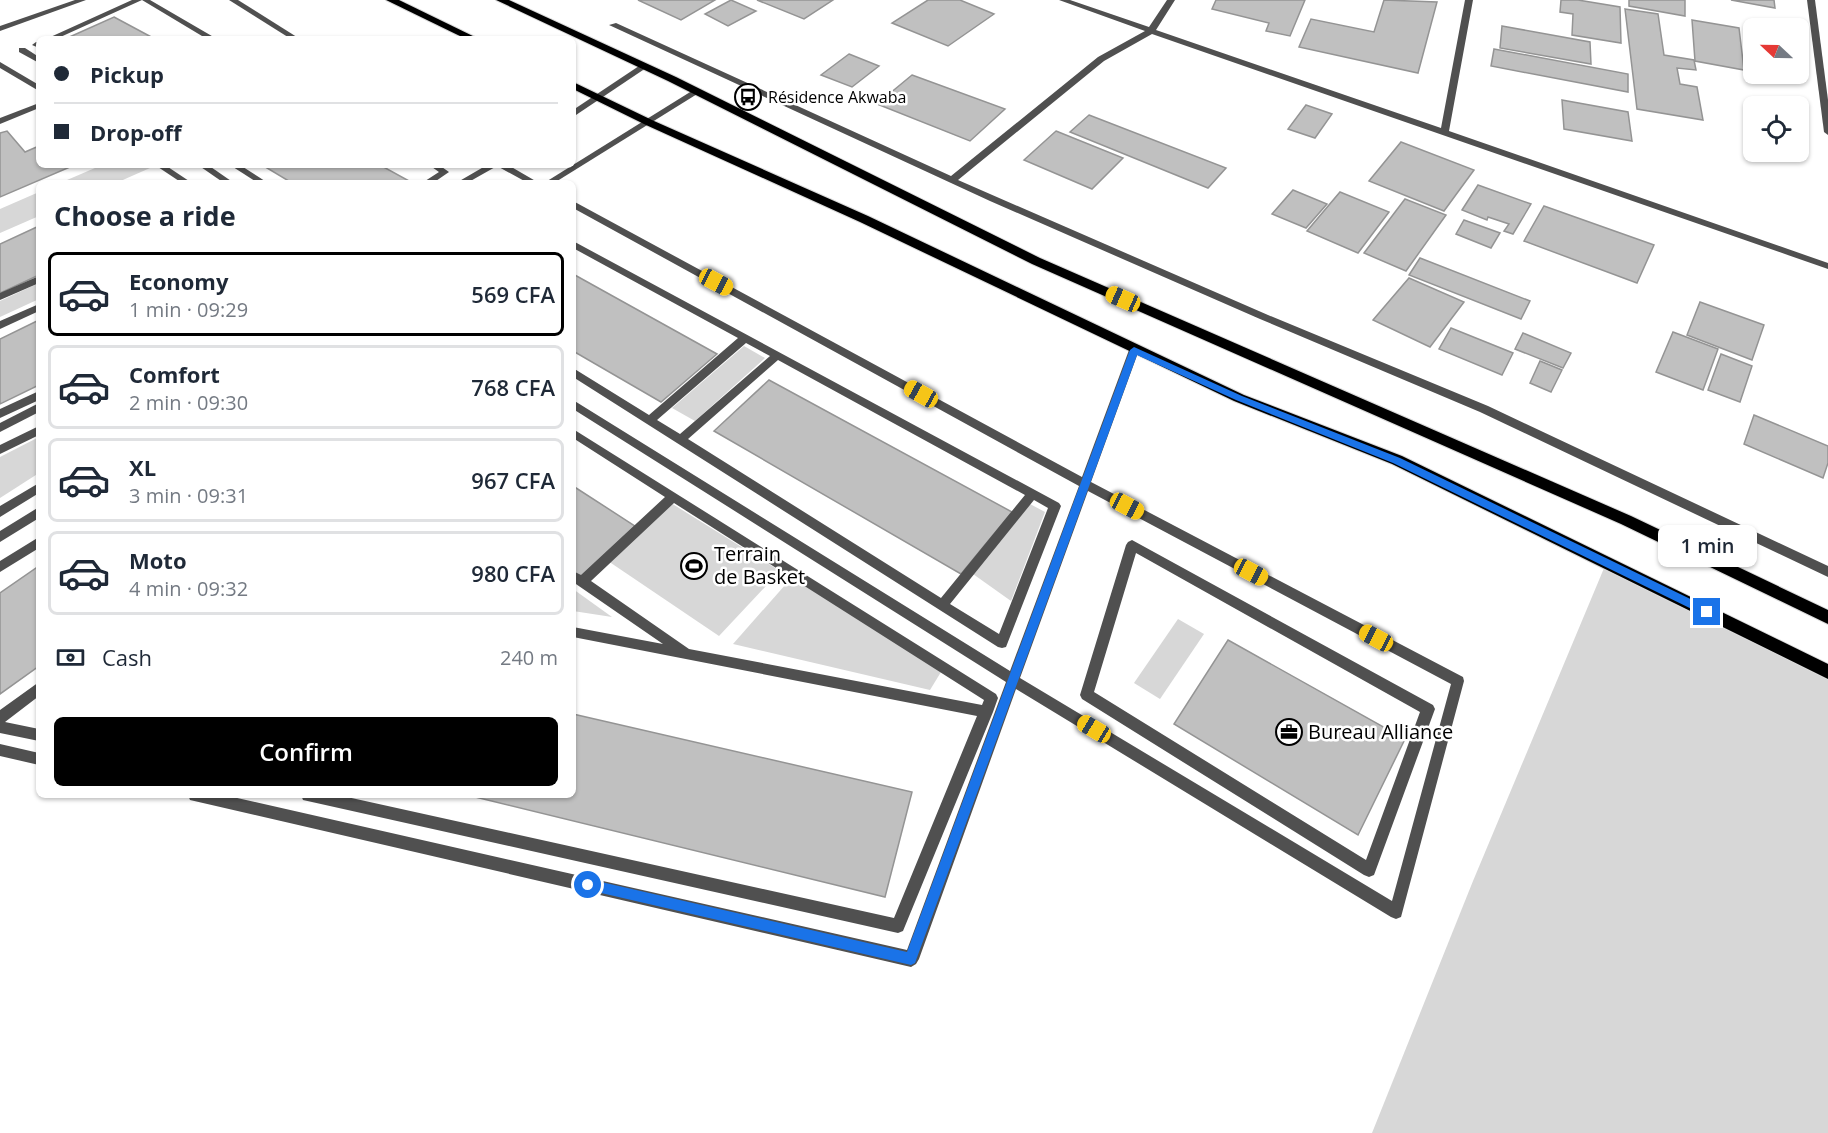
<!DOCTYPE html>
<html lang="en">
<head>
<meta charset="utf-8">
<style>
  body { margin:0; font-family:"Open Sans",sans-serif; background:#f6f6f7; color:#1f2937; height:100vh; display:flex; flex-direction:column; font-size:22px; white-space:nowrap }
  * { box-sizing:border-box; margin:0 }
  p { font-size:20px; color:#747a83 }
  .icon { flex:none; width:33px; height:33px; fill:none; stroke:currentColor; stroke-width:2; stroke-linecap:round; stroke-linejoin:round }
  .map { position:relative; flex:1; overflow:hidden }
  .sheet { position:absolute; left:36px; top:180px; width:540px; height:618px; display:flex; flex-direction:column; background:#fff; border-radius:9px; box-shadow:0 2px 4px #0004 }
  .sheet>* { flex:none }
  .banner { position:absolute; left:36px; top:36px; width:540px; height:132px; border-radius:9px; box-shadow:0 2px 4px #0004; display:grid; align-content:center; height:132px; padding:0 18px; background:#fff }
  .needle { width:39px; rotate:292deg }
  .fabs { position:absolute; left:1743px; top:18px; display:grid; gap:12px }
  .fabs a { display:grid; place-items:center; width:66px; height:66px; border-radius:9px; background:#fff; box-shadow:0 2px 4px #0004; font-size:30px }
  .end { position:absolute; width:27px; height:27px; margin:-14px; border:8px solid #1a73e8; background:#fff; box-shadow:0 0 0 3px #fff }
  .from { border-radius:50% }
  .bubble { position:absolute; height:42px; border-radius:9px; background:#fff; box-shadow:0 2px 4px #0004; font-size:20px; font-weight:600; line-height:42px; text-align:center }
  .car { position:absolute; width:18px; height:36px; margin:-18px -9px; border-radius:8px; box-shadow:0 0 4px 2px #0007; background:linear-gradient(#f5c518 24%,#345 0 40%,#f5c518 0 76%,#345 0 86%,#f5c518 0) }
  .banner b { display:flex; align-items:center; gap:21px; height:57px; font-size:22px }
  .banner b+b { border-top:2px solid #e0e1e3 }
  .banner i { width:15px; height:15px; background:#1f2937 }
  ul { padding:0; list-style:none }
  li { display:flex; align-items:center; gap:18px; height:84px; margin:0 12px 9px; padding:0 6px; border:3px solid #e0e1e3; border-radius:9px }
  li div { flex:1 }
  li b { display:block; font-size:22px }
  li em { font-style:normal; font-weight:600 }
  li.current { border-color:#000 }
  li>.icon { width:54px; height:54px; stroke-width:1.5 }
  h2 { padding:0 18px; font-size:27px; line-height:72px }
  .pay { display:flex; align-items:center; gap:15px; height:66px; padding:0 18px; font-size:22px }
  .pay p { margin-inline-start:auto }
  .button { display:flex; gap:12px; margin-top:auto; padding:12px 18px }
  .button a { flex:1; height:69px; border-radius:9px; background:#000; color:#fff; font-size:24px; font-weight:600; line-height:69px; text-align:center }
  .map>svg:first-child { display:block }
</style>
</head>
<body>
<div class="map">
<svg width="1828" height="1133" viewBox="0 0 1828 1133">
  <rect width="100%" height="100%" fill="#fff"/>
  <g fill="#d7d7d7">
    <path d="M102 165H146L150 168 116 183H60Z"/>
    <path d="M39 192V216L0 233V209Z"/>
    <path d="M39 283V299L0 317V301Z"/>
    <path d="M744 346 765 358 695 421 672 408Z"/>
    <path d="M39 437V473L0 498V457Z"/>
    <path d="M671 503 780 571 719 636 608 561Z"/>
    <path d="M1030 504 1045 512 1011 601 973 574Z"/>
    <path d="M1607 561 1828 671V1133H1372L1473 881Z"/>
    <path d="M793 576 941 672 930 690 733 644Z"/>
    <path d="M573 589 612 617 573 611Z"/>
    <path d="M1178 619 1204 634 1160 699 1134 683Z"/>
  </g>
  <g fill="#c0c0c0" stroke="#949494" stroke-width="1.5">
    <path d="M638 0H715L681 20Z"/>
    <path d="M731 0 756 11 728 26 705 14Z"/>
    <path d="M757 0H833L804 19Z"/>
    <path d="M928 0H960L994 14 948 46 892 23Z"/>
    <path d="M1216 0H1305L1290 36 1266 31 1269 23 1212 9Z"/>
    <path d="M1384 0 1437 2 1418 73 1299 47 1311 19 1374 32Z"/>
    <path d="M1561 0H1578L1620 7 1621 43 1572 35 1573 14 1560 12Z"/>
    <path d="M1629 0H1685V16L1629 6Z"/>
    <path d="M1731 0H1774L1775 8Z"/>
    <path d="M1625 9 1658 14 1664 55 1694 60 1696 70 1677 68 1680 84 1697 87 1703 120 1637 109Z"/>
    <path d="M114 17 155 39H65Z"/>
    <path d="M1692 20 1739 28 1744 70 1695 61Z"/>
    <path d="M1502 26 1590 42 1591 64 1500 48Z"/>
    <path d="M1494 49 1628 74V92L1491 66Z"/>
    <path d="M849 54 879 66 852 87 821 75Z"/>
    <path d="M912 75 1005 109 970 141 877 104Z"/>
    <path d="M1562 100 1628 112 1632 141 1564 129Z"/>
    <path d="M1306 105 1332 114 1315 138 1288 129Z"/>
    <path d="M1089 115 1226 168 1208 188 1070 132Z"/>
    <path d="M7 131 25 152 39 146V165H68L70 167 0 197V133Z"/>
    <path d="M1056 131 1123 158 1092 189 1024 160Z"/>
    <path d="M1401 142 1474 170 1444 211 1369 181Z"/>
    <path d="M262 165H380L411 182 292 183Z"/>
    <path d="M1478 185 1531 204 1513 234 1504 231 1509 224 1488 217 1487 220 1462 210Z"/>
    <path d="M1293 190 1327 204 1306 228 1272 214Z"/>
    <path d="M1340 192 1389 212 1358 253 1307 231Z"/>
    <path d="M1405 199 1446 215 1406 271 1364 253Z"/>
    <path d="M1544 206 1654 245 1637 283 1524 241Z"/>
    <path d="M1464 220 1500 233 1491 248 1456 234Z"/>
    <path d="M39 226V275L0 293V244Z"/>
    <path d="M1420 258 1530 301 1521 319 1409 275Z"/>
    <path d="M573 274 717 354 661 402 573 351Z"/>
    <path d="M1409 278 1464 302 1430 347 1373 320Z"/>
    <path d="M1700 302 1764 325 1752 360 1687 335Z"/>
    <path d="M39 320V385L0 404V339Z"/>
    <path d="M1451 328 1513 353 1502 375 1439 349Z"/>
    <path d="M1673 332 1718 349 1703 390 1656 372Z"/>
    <path d="M1523 333 1571 353 1563 368 1515 349Z"/>
    <path d="M1721 354 1752 366 1740 402 1708 390Z"/>
    <path d="M1540 361 1562 370 1551 392 1530 383Z"/>
    <path d="M769 380 1012 512 961 574 714 431Z"/>
    <path d="M1754 415 1828 446V463L1823 478 1744 444Z"/>
    <path d="M573 486 635 526 581 577 573 572Z"/>
    <path d="M39 566V666L0 694V593Z"/>
    <path d="M1228 640 1405 739 1358 835 1174 724Z"/>
    <path d="M573 714 912 792 885 897 467 795H573Z"/>
  </g>
  <g fill="none" stroke-linecap="round" stroke-linejoin="round">
    <defs>
      <g id="primary">
        <path d="M386 0H399L479 39H466Z"/>
        <path d="M496 0H509L676 77 1040 258 1631 516 1828 610V624L1621 524 1032 264 668 81Z"/>
        <path d="M573 82 654 121 868 216 1244 395 1402 456 1828 664V679L1392 464 1234 401 860 222 646 125 573 89Z"/>
      </g>
    </defs>
    <use href="#primary" stroke="#dbdbdb" stroke-width="2"/>
    <g fill="#505050" fill-rule="evenodd">
      <path d="M132 0H150L217 39H207L142 0 56 39H46Z"/>
      <path d="M36 42H39V48L32 45Z"/>
      <path d="M0 62 39 85V91L0 68Z"/>
      <path d="M39 103V108L0 124V118Z"/>
      <path d="M155 165H165L192 183H182Z"/>
      <path d="M230 165H240L268 183H258Z"/>
      <path d="M429 165H439L449 172 433 183H422L439 172Z"/>
      <path d="M573 241 1059 503 1061 506 1006 647 1002 648 998 647 573 377V368L649 415 738 338 573 248ZM746 343 770 356 680 434 657 420ZM778 360 1025 495 941 598 688 439ZM1034 500 1048 508 999 634 950 604Z"/>
      <path d="M39 276V283L0 300V293Z"/>
      <path d="M39 304V311L0 329V321Z"/>
      <path d="M39 391V400L0 418V409Z"/>
      <path d="M39 426V435L0 454V445Z"/>
      <path d="M573 429 996 694 998 698 993 712 903 931 898 933 303 800 301 795H338L894 918 977 716 573 637V627L663 644 573 582V571L581 575 665 497 573 438ZM674 503 984 700 982 705 689 649 591 581Z"/>
      <path d="M39 483V493L0 517V506Z"/>
      <path d="M39 537V548L0 572V561Z"/>
      <path d="M1132 540 1433 705 1435 709 1374 875 1369 877 1364 875 1082 699 1080 695 1126 545 1128 542ZM1136 553 1420 712 1366 860 1094 692Z"/>
      <path d="M39 682V696L5 722 39 729V741L0 733V710Z"/>
    </g>
    <g fill="#505050" fill-rule="evenodd">
      <path d="M75 0H86L0 31V26Z"/>
      <path d="M229 0H238L300 39H291Z"/>
      <path d="M1059 0H1070L1149 27 1167 0H1175L1156 30 1441 128 1465 0H1473L1449 131 1828 263V269L1152 34 1104 61 958 180 1268 315 1488 406 1828 566V577L1480 412 1260 319 990 201 609 25 616 23 951 176 1098 57 1145 31Z"/>
      <path d="M1807 0H1815L1828 100V135L1824 132Z"/>
      <path d="M19 48H25L39 57V63L19 52Z"/>
      <path d="M642 64 649 66 573 117V110Z"/>
      <path d="M695 89 702 91 554 183H544Z"/>
      <path d="M198 165H208L234 183H224Z"/>
      <path d="M487 165H508L539 183H528L497 166 467 183H456Z"/>
      <path d="M573 201 1082 477 1129 350 1130 347H1138L1139 350 1091 482 1463 677 1464 681 1401 917 1396 919 1391 917 1016 689 919 959 916 964 911 967 190 800 188 795H224L907 950 1006 682 573 409V400L1010 671 1079 486 573 208ZM1088 491 1451 684 1392 901 1020 678Z"/>
      <path d="M39 403V412L0 432V423Z"/>
      <path d="M39 507V518L0 542V531Z"/>
      <path d="M0 744 39 753V765L0 756Z"/>
    </g>
    <use href="#primary" fill="#000" fill-rule="evenodd"/>
  </g>
  <path fill="#1a73e8" d="M1134 347 1242 396 1400 458 1711 609 1712 612 1711 615H1704L1393 463 1236 400 1137 355 915 963 911 965 584 889V881L588 879 907 952 1130 350Z"/>
  <defs>
    <symbol id="bus-ring" viewBox="-11 -11 22 22"><circle r="9.5" fill="#fff" stroke="#000" stroke-width="1.5"/><path d="M-5-6H5V4H4V6H2V4H-2V6H-4V4H-5ZM-3.5-4V0h7V-4ZM-3.5 1.2v1.5H-2V1.2ZM2 1.2v1.5H3.5V1.2Z" fill="#000"/></symbol>
    <symbol id="stadium-ring" viewBox="-11 -11 22 22"><circle r="9.5" fill="#fff" stroke="#000" stroke-width="1.5"/><path d="M0-5a6.5 5 0 1 0 0 10a6.5 5 0 1 0 0-10ZM-3.5-1.8h7v3.6h-7Z" fill="#000"/></symbol>
    <symbol id="office-ring" viewBox="-11 -11 22 22"><circle r="9.5" fill="#fff" stroke="#000" stroke-width="1.5"/><path d="M-6-3h4V-5.5h4V-3h4V5H-6ZM-1-4.5V-3h2v-1.5ZM-6 0V1H6V0Z" fill="#000"/></symbol>
  </defs>
  <g fill-rule="evenodd">
    <use href="#bus-ring" x="733" y="82" width="30" height="30"/>
    <use href="#stadium-ring" x="679" y="551" width="30" height="30"/>
    <use href="#office-ring" x="1274" y="717" width="30" height="30"/>
  </g>
  <g text-anchor="middle" stroke-width="5" stroke-linejoin="round" paint-order="stroke">
    <g font-size="16" fill="#000" stroke="#fff" text-anchor="start">
      <text x="768" y="103">Résidence Akwaba</text>
    </g>
    <g font-size="20" fill="#000" stroke="#fff" text-anchor="start">
      <text x="714" y="561">Terrain<tspan x="714" dy="23">de Basket</tspan></text>
      <text x="1308" y="739">Bureau Alliance</text>
    </g>
  </g>
</svg>
<div class="fabs">
<a><svg class="needle" viewBox="-14 -14 28 28"><path d="M0-13l5 13h-10z" fill="#e53935"/><path d="M0 13l5-13h-10z" fill="#747a83"/></svg></a>
<a><svg class="icon" aria-label="locate" viewBox="0 0 24 24"><circle cx="12" cy="12" r="6"/><path d="M12 2v4M12 18v4M2 12h4M18 12h4"/></svg></a>
</div>
<i class="end from" style="left:588px;top:885px"></i>
<i class="end" style="left:1707px;top:612px"></i>
<div class="bubble" style="left:1658px;top:525px;width:99px">1 min</div>
<i class="car" style="left:716px;top:282px;rotate:118deg"></i>
<i class="car" style="left:1123px;top:299px;rotate:294deg"></i>
<i class="car" style="left:921px;top:394px;rotate:299deg"></i>
<i class="car" style="left:1127px;top:506px;rotate:118deg"></i>
<i class="car" style="left:1251px;top:572px;rotate:118deg"></i>
<i class="car" style="left:1376px;top:638px;rotate:298deg"></i>
<i class="car" style="left:1094px;top:729px;rotate:301deg"></i>
<div class="banner">
<b><i class="from"></i>Pickup</b>
<b><i></i>Drop-off</b>
</div>
<section class="sheet">
<h2>Choose a ride</h2>
<ul>
<li class="current"><svg class="icon" aria-label="car" viewBox="0 0 24 24"><path d="M5 17H2v-5l4-1 3-4h7l3 4 3 1v5h-3M9 17h6M6 11h13"/><circle cx="7" cy="17" r="2"/><circle cx="17" cy="17" r="2"/></svg><div><b>Economy</b><p>1 min · 09:29</p></div><em>569 CFA</em></li>
<li><svg class="icon" aria-label="car" viewBox="0 0 24 24"><path d="M5 17H2v-5l4-1 3-4h7l3 4 3 1v5h-3M9 17h6M6 11h13"/><circle cx="7" cy="17" r="2"/><circle cx="17" cy="17" r="2"/></svg><div><b>Comfort</b><p>2 min · 09:30</p></div><em>768 CFA</em></li>
<li><svg class="icon" aria-label="car" viewBox="0 0 24 24"><path d="M5 17H2v-5l4-1 3-4h7l3 4 3 1v5h-3M9 17h6M6 11h13"/><circle cx="7" cy="17" r="2"/><circle cx="17" cy="17" r="2"/></svg><div><b>XL</b><p>3 min · 09:31</p></div><em>967 CFA</em></li>
<li><svg class="icon" aria-label="car" viewBox="0 0 24 24"><path d="M5 17H2v-5l4-1 3-4h7l3 4 3 1v5h-3M9 17h6M6 11h13"/><circle cx="7" cy="17" r="2"/><circle cx="17" cy="17" r="2"/></svg><div><b>Moto</b><p>4 min · 09:32</p></div><em>980 CFA</em></li>
</ul>
<div class="pay"><svg class="icon" aria-label="cash" viewBox="0 0 24 24"><path d="M3 7h18v10H3z"/><circle cx="12" cy="12" r="2"/></svg>Cash<p>240 m</p></div>
<div class="button"><a>Confirm</a></div>
</section>
</div>
</body>
</html>
